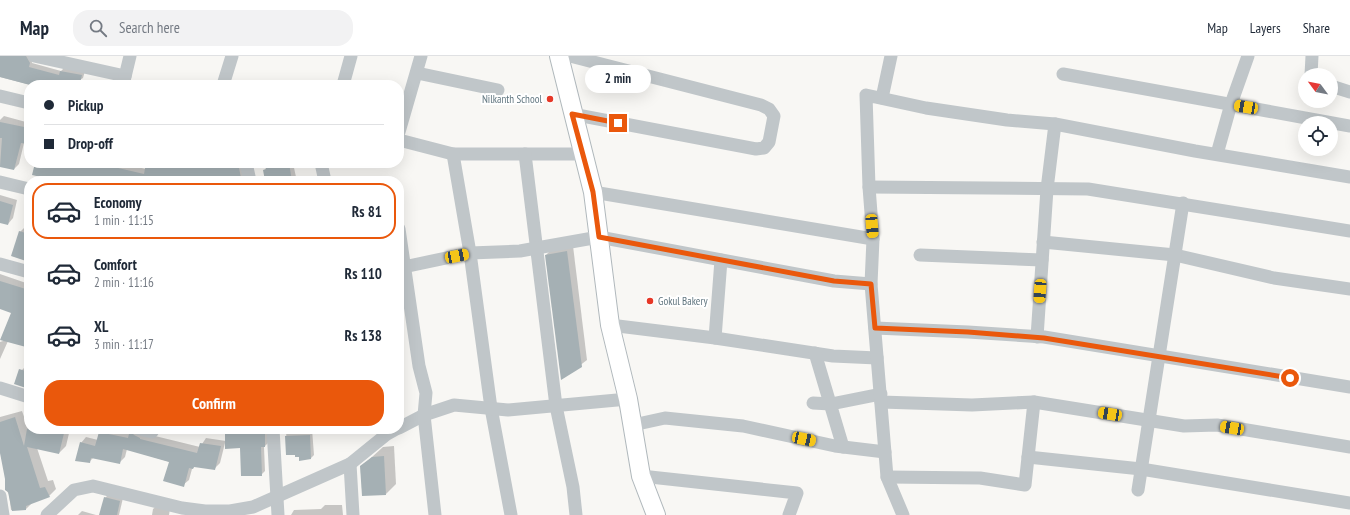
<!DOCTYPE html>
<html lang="en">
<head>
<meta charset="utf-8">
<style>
  body { margin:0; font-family:"PT Sans Narrow",sans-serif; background:#f2f2f3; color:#1f2937; height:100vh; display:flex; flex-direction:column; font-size:15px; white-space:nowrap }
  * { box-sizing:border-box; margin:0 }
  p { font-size:13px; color:#747a83 }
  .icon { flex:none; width:22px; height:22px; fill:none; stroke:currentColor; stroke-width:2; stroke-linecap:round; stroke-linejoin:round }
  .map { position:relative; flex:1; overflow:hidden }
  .sheet { position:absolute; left:24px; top:120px; width:380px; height:258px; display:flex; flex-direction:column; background:#fff; border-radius:16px; box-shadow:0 4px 16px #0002 }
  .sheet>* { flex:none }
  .banner { position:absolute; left:24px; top:24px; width:380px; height:88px; border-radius:16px; box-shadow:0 4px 16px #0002; display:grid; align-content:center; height:88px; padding:0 20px; background:#fff }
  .needle { width:26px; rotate:302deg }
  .controls { position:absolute; left:1298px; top:12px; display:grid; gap:8px }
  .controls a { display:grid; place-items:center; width:40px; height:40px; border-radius:50%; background:#fff; box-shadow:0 4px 16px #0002; font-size:20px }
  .end { position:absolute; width:18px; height:18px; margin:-9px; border:5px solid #ea580c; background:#fff; box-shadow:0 0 0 2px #fff }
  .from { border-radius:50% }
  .bubble { position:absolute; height:28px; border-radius:14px; background:#fff; box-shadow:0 4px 16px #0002; font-size:13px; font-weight:700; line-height:28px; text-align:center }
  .car { position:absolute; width:12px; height:24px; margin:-12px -6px; border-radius:5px; box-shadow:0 0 3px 1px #0007; background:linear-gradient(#f5c518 24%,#345 0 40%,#f5c518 0 76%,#345 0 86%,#f5c518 0) }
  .banner b { display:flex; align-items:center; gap:14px; height:38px; font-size:15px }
  .banner b+b { border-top:1px solid #e0e1e3 }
  .banner i { width:10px; height:10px; background:#1f2937 }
  ul { padding:7px 0 0; list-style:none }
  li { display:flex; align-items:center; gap:12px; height:56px; margin:0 8px 6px; padding:0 12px; border:2px solid transparent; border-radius:16px }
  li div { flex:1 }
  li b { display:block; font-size:15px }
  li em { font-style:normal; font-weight:700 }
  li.current { border-color:#ea580c }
  li>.icon { width:36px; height:36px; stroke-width:1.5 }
  .primary-button { display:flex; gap:8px; margin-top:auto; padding:8px 20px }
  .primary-button a { flex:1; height:46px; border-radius:16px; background:#ea580c; color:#fff; font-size:16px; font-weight:700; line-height:46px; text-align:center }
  header { display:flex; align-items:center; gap:24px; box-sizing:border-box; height:56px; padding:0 20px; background:#fff; border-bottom:1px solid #e0e1e3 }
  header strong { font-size:19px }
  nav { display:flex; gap:22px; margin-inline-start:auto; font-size:14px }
  .search { width:280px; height:36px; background:#f2f2f3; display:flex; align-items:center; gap:10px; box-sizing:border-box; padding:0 14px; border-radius:16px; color:#747a83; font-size:15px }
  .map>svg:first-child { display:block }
</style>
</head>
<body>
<header>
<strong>Map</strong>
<div class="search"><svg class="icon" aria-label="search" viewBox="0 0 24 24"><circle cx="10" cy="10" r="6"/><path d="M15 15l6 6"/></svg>Search here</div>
<nav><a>Map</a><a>Layers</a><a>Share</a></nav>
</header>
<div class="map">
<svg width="1350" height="459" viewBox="0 0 1350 459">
  <rect width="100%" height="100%" fill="#f8f7f4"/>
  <g fill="#0003">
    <path d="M0 0H31L32 7 61 15 64 12 85 15 83 22 78 25 77 29H31L0 21Z"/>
    <path d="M4 60 26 66 29 60V87H24L19 108 14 113 0 110V64Z"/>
    <path d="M36 107H121L146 113 147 107H243L249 125H62Z"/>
    <path d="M265 107H293L296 121 294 125H267Z"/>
    <path d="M0 139 17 144 13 162 8 168 0 166Z"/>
    <path d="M25 171 29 172V205L20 176Z"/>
    <path d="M573 190 587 304 562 323 546 199 552 193Z"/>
    <path d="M0 218 29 228V287L25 290 8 285 0 303V286L6 284 12 256 0 252Z"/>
    <path d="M24 312H29V332L18 318Z"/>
    <path d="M22 355 28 372 29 365V373H70L66 390 59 397 37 392 48 425 53 424 56 433 49 440 32 447 26 453 11 454 9 438 6 434V423L0 394V361Z"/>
    <path d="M103 373 130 376 131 373H139L147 378 200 391 206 382 226 385V373H268V387L264 391 265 415 261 419 241 391 225 387 220 407 214 413 195 410 192 413 189 424 183 429 170 406 127 393 125 401 119 407 94 401 89 406 81 387 86 381 98 384 99 377Z"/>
    <path d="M286 373H312L314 399 311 402 296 398H287Z"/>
    <path d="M394 390 396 428 386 438 361 411 383 391Z"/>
    <path d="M109 438 123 442 119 459H100L105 442Z"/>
    <path d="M325 449H342L343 459H291L294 454 321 453Z"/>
    <path d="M157 450 170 453 169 459H152L153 453Z"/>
    <path d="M82 455 96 459H78Z"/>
  </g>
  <g fill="#a5b0b4">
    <path d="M0 0H26L30 7 29 11 59 19 60 15 82 19 80 27 76 26 75 29H30L0 21Z"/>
    <path d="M0 66 29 72V88L21 87 14 114 0 111 2 82H0Z"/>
    <path d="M35 107H97L144 118 146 107H238L241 122 240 125H58L32 119Z"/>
    <path d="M265 107H289L292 125H265L263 114 266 113Z"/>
    <path d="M0 145 13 149 8 169 0 167Z"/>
    <path d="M19 175 29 178V206L11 200Z"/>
    <path d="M567 195 582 311 561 324 545 199Z"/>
    <path d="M0 225 29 234V281L26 291 0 284 11 257 0 253Z"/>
    <path d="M19 313 29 316V333L14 328Z"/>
    <path d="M15 361 24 390 27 373H65L59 398 27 391 40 432 45 431 50 441 26 450V454L12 455 8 436 5 434V423L0 397V366Z"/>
    <path d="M225 373H265V391H261L262 420H241L240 392 225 393Z"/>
    <path d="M130 374 134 379 140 382V383L197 397 200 387 221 390 215 414 194 411 193 413 189 412 184 431 163 425 169 406 123 393 120 408 91 402 90 407 75 405 80 386 95 390 99 376 128 382Z"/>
    <path d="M310 379 311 403 299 405V401H295V399H286L285 380Z"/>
    <path d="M384 400 386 439 362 440 360 410 372 401Z"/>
    <path d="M104 441 120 445 117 459H99Z"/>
  </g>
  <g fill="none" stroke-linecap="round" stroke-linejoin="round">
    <defs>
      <path id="secondary" d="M559 0 593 136 610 269 628 343 641 420 656 459"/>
    </defs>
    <use href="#secondary" stroke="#b0b8bc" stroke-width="20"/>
    <g stroke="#c0c6c9" stroke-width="13">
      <path d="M34 0 125 20"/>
      <path d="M570 0 761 49 769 53 774 60 769 86 764 92 756 93 572 58"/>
      <path d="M417 17 498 34"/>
      <path d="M1063 18 1350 70"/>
      <path d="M1311 19 1312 0"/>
      <path d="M123 29 130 0"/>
      <path d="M223 29 232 0"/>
      <path d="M343 29 351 0"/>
      <path d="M1331 30 1350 36"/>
      <path d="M0 40 29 47"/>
      <path d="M882 42 891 0"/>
      <path d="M399 76 421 0"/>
      <path d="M399 84 453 98H584"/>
      <path d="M453 98 470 197 491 352 511 459"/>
      <path d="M525 98 556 350 573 431 576 459"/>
      <path d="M1217 98 1231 48 1248 0"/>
      <path d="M246 107 250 125"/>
      <path d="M321 107 325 125"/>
      <path d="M0 126 29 133"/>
      <path d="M869 131 1088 133 1350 175"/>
      <path d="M593 136 873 183"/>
      <path d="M399 173 419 310 426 337 424 359 435 459"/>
      <path d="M1043 186 1175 199 1274 222 1350 233"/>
      <path d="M920 199 1042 204"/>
      <path d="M0 208 29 216"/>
      <path d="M399 212 470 197 520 195 599 181 834 225 871 228"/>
      <path d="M610 269 715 282 833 300 877 302"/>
      <path d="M875 272 968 276 1044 281 1350 331"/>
      <path d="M1037 281 1047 133 1055 68"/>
      <path d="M715 282 721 204"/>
      <path d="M815 297 843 391"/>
      <path d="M0 332 29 341"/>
      <path d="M881 346 972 349 1034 346 1184 370 1217 369 1350 391"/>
      <path d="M813 347 831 348 881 338"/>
      <path d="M633 369 665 362 743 370 835 390 885 396"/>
      <path d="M399 372 424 359 454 349 508 354 628 343"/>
      <path d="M139 373 152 376 154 373"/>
      <path d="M273 373 278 459"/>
      <path d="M1028 401 1141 413 1350 447"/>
      <path d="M350 408 353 459"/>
      <path d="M641 420 797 437 789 459"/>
      <path d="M887 421 980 422 1025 429 1034 346"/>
      <path d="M1138 434 1183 147"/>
      <path d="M0 440 3 459"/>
      <path d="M47 459 74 434 93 430 182 452 205 455H230L253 451 350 408 387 378 396 373"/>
      <path d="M903 459 887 421 871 228 873 183 869 131 866 39 926 52 1007 64 1055 68 1195 95 1350 121"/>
    </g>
    <use href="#secondary" stroke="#fff" stroke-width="18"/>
  </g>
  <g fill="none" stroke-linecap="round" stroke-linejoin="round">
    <path stroke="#ea580c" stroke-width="5" d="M618 67 572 58 593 136 599 181 834 225 871 228 875 272 968 276 1044 282 1290 322"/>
  </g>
  <g fill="#e63726" stroke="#fff" stroke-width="1.5">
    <circle cx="550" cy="43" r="4"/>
    <circle cx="650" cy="245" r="4"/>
  </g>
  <g text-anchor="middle" stroke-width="4" stroke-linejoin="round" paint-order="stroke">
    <g font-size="11" fill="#627780" stroke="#fff" text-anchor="end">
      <text x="542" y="47">Nilkanth School</text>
      <text x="658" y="249" text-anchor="start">Gokul Bakery</text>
    </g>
  </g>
</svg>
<div class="controls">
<a><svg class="needle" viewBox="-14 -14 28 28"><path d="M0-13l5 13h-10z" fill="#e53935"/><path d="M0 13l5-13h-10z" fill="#747a83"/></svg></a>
<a><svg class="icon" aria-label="locate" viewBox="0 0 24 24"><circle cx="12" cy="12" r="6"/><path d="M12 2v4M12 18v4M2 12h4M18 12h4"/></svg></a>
</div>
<i class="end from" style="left:1290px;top:322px"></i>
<i class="end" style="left:618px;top:67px"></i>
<div class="bubble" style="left:585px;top:9px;width:66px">2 min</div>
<i class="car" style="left:1246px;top:51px;rotate:280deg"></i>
<i class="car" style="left:872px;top:170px;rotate:175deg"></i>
<i class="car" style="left:457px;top:200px;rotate:79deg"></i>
<i class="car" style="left:1040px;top:235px;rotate:184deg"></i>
<i class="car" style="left:1110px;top:358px;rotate:279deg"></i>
<i class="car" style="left:1232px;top:372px;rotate:280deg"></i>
<i class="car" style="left:804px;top:383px;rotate:102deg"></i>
<div class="banner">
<b><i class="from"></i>Pickup</b>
<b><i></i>Drop-off</b>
</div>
<section class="sheet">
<ul>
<li class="current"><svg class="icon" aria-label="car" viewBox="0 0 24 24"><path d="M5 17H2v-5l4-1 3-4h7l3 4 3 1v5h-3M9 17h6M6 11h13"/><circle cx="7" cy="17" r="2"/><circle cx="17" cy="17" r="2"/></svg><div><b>Economy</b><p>1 min · 11:15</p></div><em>Rs 81</em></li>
<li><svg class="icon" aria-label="car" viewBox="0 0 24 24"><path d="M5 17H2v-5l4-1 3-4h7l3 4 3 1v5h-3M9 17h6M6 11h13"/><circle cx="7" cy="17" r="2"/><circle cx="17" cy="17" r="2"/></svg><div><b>Comfort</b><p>2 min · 11:16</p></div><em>Rs 110</em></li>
<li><svg class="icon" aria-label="car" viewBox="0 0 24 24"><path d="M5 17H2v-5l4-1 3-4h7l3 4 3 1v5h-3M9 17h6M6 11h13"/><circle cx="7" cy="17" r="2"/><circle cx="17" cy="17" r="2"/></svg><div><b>XL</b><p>3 min · 11:17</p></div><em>Rs 138</em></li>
</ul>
<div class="primary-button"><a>Confirm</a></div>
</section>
</div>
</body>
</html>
